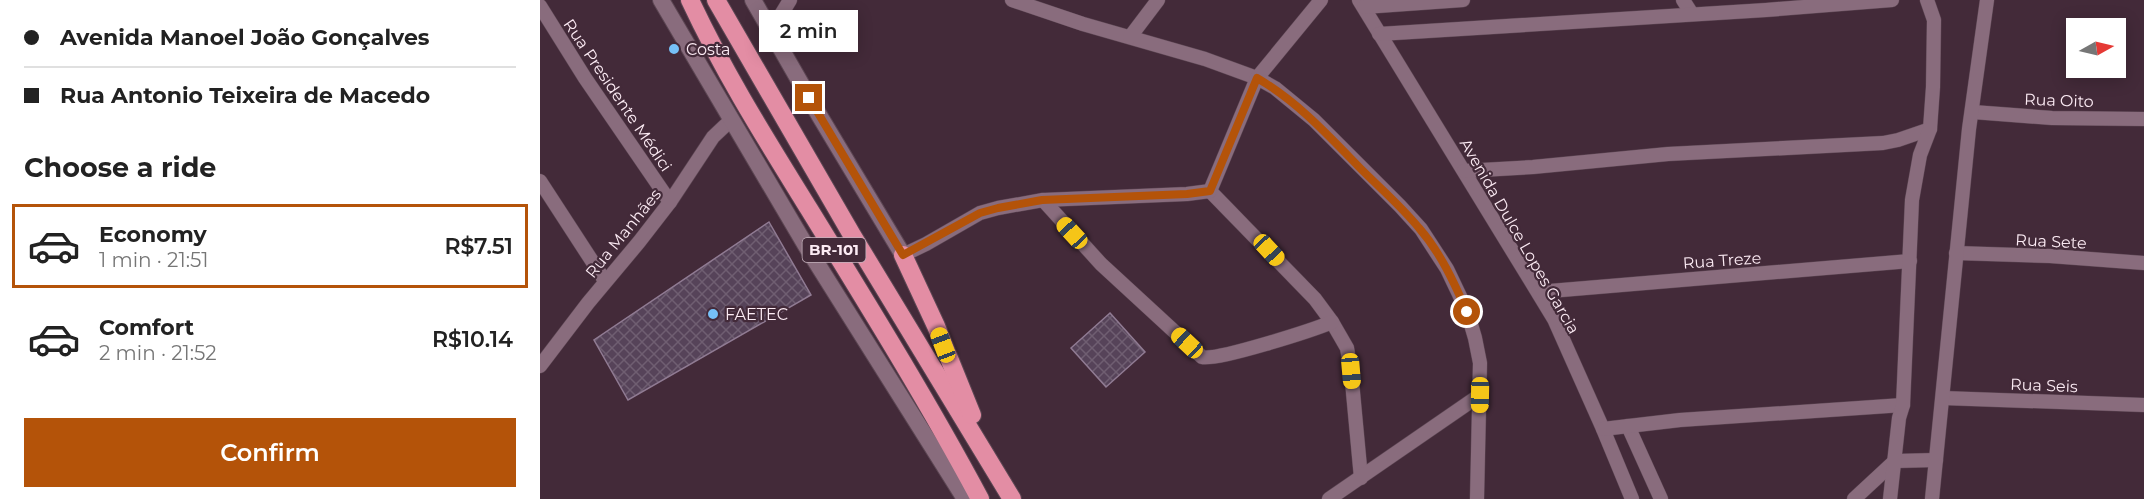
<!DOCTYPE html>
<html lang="en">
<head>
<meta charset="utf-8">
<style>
  body { margin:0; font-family:Montserrat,sans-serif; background:#f2f2f2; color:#222; height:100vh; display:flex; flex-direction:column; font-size:22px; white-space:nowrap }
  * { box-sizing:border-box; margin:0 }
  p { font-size:20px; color:#767676 }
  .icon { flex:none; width:33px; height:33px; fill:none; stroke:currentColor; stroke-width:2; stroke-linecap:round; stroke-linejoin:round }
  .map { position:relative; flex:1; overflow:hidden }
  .panel { display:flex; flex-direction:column; background:#fff; width:540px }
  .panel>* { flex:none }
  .hud { display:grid; align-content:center; height:132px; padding:0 24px; background:#fff }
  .needle { width:39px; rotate:82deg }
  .tools { position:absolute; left:1526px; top:18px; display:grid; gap:12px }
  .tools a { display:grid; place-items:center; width:60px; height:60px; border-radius:0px; background:#fff; box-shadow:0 3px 15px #0003; font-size:30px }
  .end { position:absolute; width:27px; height:27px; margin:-14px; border:8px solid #b45309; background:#fff; box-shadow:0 0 0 3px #fff }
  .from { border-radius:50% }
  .bubble { position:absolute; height:42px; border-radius:0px; background:#fff; box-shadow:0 3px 15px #0003; font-size:20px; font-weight:600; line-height:42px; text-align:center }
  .car { position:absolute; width:18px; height:36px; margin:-18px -9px; border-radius:8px; box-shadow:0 0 4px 2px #0007; background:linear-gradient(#f5c518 24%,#345 0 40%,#f5c518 0 76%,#345 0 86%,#f5c518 0) }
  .hud b { display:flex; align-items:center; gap:21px; height:57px; font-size:22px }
  .hud b+b { border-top:2px solid #e0e0e0 }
  .hud i { width:15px; height:15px; background:#222 }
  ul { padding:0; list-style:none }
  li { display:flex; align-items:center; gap:18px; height:84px; margin:0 12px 9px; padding:0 12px; border:3px solid transparent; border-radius:0px }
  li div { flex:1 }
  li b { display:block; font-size:22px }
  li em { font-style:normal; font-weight:600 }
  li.on { border-color:#b45309 }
  li>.icon { width:54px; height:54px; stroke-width:1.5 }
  h2 { padding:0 24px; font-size:27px; line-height:72px }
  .cta { display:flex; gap:12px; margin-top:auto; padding:12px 24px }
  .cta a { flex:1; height:69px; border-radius:0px; background:#b45309; color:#fff; font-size:24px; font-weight:600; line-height:69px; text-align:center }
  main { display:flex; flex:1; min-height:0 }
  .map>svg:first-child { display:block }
</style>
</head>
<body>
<main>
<section class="panel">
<div class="hud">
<b><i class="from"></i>Avenida Manoel João Gonçalves</b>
<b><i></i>Rua Antonio Teixeira de Macedo</b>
</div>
<h2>Choose a ride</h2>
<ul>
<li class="on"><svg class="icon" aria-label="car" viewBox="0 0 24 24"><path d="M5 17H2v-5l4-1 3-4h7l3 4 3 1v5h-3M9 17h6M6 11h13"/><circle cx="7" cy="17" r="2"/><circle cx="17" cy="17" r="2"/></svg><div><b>Economy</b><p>1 min · 21:51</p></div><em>R$7.51</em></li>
<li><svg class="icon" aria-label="car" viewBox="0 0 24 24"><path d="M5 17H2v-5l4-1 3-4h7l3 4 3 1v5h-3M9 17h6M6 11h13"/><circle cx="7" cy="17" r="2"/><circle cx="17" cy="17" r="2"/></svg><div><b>Comfort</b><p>2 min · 21:52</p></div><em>R$10.14</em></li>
</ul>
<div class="cta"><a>Confirm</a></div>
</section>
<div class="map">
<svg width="1604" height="499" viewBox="0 0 1604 499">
  <defs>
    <pattern id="building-cross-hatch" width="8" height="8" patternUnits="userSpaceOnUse" patternTransform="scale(1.5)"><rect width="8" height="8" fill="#564359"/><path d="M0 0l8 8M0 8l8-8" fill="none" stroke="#6f5e71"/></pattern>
  </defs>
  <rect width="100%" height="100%" fill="#432a39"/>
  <g fill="url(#building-cross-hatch)" stroke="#907b93" stroke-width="1.5">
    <path d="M229 222 271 295 88 400 54 340Z"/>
    <path d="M570 313 605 352 566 387 531 348Z"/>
  </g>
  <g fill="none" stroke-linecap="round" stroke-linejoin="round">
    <defs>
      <g id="minor">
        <path d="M472 0 543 24 665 59 717 78 735 88 774 120 860 206 881 229 907 269 927 311 935 338 940 363 937 499"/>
        <path d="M819 0 1014 319 1063 429 1092 499"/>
        <path d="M1143 0 1152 14"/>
        <path d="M0 6 45 78 130 202"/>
        <path d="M824 7 923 0"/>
        <path d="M231 31 250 0"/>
        <path d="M839 34 1226 10 1352 0"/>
        <path d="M590 37 618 0"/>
        <path d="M1433 112 1512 118 1604 119"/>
        <path d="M924 171 993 167 1128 154 1343 143 1358 140 1390 129"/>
        <path d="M0 181 65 281"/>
        <path d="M670 191 775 299 792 322 807 348 811 371 821 478"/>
        <path d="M670 191 717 78 781 0"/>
        <path d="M503 200 561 264 662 357C677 361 773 330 792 322"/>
        <path d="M1416 253 1510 256 1604 263"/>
        <path d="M363 255 386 244 440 213 458 208 503 200 647 194 670 191"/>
        <path d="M998 292 1370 261"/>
        <path d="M0 366 48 303 99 242 130 202 173 137 191 120"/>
        <path d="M1403 398 1604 405"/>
        <path d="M1088 426 1121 499"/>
        <path d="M1063 429 1140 420 1363 405"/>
        <path d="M789 499 940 395"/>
        <path d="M1314 499 1355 461 1396 460"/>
        <path d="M1350 499 1359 418 1363 405 1372 200 1380 155 1390 129 1393 87 1394 20 1387 0"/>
        <path d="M1392 499 1429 129 1447 0"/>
      </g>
      <g id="tertiary">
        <path d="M121 0 266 246 425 499"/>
        <path d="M213 0 279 115 363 255"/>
      </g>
      <g id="motorway">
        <path d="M150 0C184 73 227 141 269 209 328 305 387 400 440 499"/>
        <path d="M176 0 312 235 472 499"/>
        <path d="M363 255 396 326 432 415"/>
      </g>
    </defs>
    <use href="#minor" stroke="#5c4653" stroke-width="15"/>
    <use href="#tertiary" stroke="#5c4653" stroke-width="18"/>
    <use href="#motorway" stroke="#5c4653" stroke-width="20"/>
    <use href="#minor" stroke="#896c7d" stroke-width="14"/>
    <use href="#tertiary" stroke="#896c7d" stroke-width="16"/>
    <use href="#motorway" stroke="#e38da4" stroke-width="18"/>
  </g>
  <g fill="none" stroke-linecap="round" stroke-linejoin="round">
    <path stroke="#b45309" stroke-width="8" d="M269 98 363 255 440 213 458 208 502 200 647 194 670 191 717 78C758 102 788 135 821 169 840 188 861 206 879 228 900 252 914 282 927 312"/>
  </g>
  <g fill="#76c0f7" stroke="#432a39" stroke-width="2">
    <circle cx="134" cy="49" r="6"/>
    <circle cx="173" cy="314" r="6"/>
  </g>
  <g text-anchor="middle" stroke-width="4.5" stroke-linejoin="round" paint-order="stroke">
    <rect fill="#432a39" stroke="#c4b1bc" stroke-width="1.5" x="262.5" y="238" width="63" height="24" rx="4.5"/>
    <g font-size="15" font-weight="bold" fill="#fcebf4">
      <text x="294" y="255">BR-101</text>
    </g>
    <g font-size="16" fill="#fcebf4" stroke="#432a39" text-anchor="start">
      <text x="146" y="55">Costa</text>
      <text x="185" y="320">FAETEC</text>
    </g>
    <g font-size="16" fill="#fcebf4" stroke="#432a39">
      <text transform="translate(78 95) rotate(56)" y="6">Rua Presidente Médici</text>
      <text transform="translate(1519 100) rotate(2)" y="6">Rua Oito</text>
      <text transform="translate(83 233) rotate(-51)" y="6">Rua Manhães</text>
      <text transform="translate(980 236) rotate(60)" y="6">Avenida Dulce Lopes Garcia</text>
      <text transform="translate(1511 241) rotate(3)" y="6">Rua Sete</text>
      <text transform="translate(1182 260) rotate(-4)" y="6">Rua Treze</text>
      <text transform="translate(1504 385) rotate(2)" y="6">Rua Seis</text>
    </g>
  </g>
</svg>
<div class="tools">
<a><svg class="needle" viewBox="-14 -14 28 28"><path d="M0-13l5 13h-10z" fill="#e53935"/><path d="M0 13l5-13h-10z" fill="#767676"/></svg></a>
</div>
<i class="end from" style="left:927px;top:312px"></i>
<i class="end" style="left:269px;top:98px"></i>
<div class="bubble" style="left:219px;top:10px;width:99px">2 min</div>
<i class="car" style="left:532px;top:233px;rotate:317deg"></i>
<i class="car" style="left:729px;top:250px;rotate:137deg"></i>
<i class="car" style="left:647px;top:343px;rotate:313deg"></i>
<i class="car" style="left:403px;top:345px;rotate:339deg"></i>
<i class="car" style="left:811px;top:371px;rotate:175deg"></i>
<i class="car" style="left:940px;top:395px;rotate:181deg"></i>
</div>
</main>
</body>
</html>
